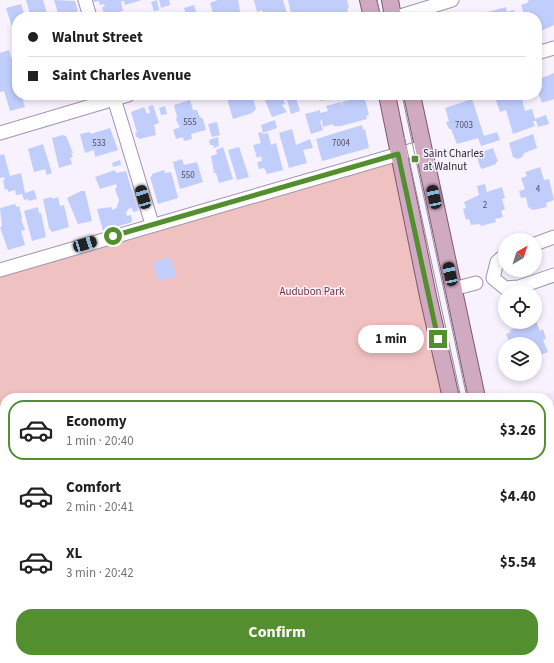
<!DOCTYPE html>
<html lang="en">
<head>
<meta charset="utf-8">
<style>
  body { margin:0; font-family:"Source Sans 3",sans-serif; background:#f6f6f6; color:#202124; height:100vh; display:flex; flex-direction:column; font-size:15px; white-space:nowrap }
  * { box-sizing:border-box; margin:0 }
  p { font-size:13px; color:#757577 }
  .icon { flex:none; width:22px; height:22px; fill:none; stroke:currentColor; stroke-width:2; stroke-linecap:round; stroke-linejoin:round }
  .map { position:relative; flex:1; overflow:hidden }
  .panel { position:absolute; left:0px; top:393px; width:554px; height:270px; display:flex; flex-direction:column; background:#fff; border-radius:16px 16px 0 0; box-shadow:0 2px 6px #0003 }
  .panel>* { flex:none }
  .top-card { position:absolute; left:12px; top:12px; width:530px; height:88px; border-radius:16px; box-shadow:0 2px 6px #0003; display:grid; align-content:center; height:88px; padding:0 16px; background:#fff }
  .needle { width:26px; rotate:39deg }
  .fabs { position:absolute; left:498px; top:233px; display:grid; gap:8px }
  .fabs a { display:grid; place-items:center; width:44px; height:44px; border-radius:50%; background:#fff; box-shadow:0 2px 6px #0003; font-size:20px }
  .end { position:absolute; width:18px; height:18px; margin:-9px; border:5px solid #538f2f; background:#fff; box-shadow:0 0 0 2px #fff }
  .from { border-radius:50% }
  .bubble { position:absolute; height:28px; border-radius:14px; background:#fff; box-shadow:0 2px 6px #0003; font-size:13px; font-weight:700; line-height:28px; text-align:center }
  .car { position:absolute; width:12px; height:24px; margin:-12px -6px; border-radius:5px; box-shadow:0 0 3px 1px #0007; background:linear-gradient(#222 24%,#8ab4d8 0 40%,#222 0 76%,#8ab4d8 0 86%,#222 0) }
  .top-card b { display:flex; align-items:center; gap:14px; height:38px; font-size:15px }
  .top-card b+b { border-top:1px solid #e0e0e0 }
  .top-card i { width:10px; height:10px; background:#202124 }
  ul { padding:7px 0 0; list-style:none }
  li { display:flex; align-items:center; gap:12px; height:60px; margin:0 8px 6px; padding:0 8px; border:2px solid transparent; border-radius:16px }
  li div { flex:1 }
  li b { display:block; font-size:15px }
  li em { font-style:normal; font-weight:700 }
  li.on { border-color:#538f2f }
  li>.icon { width:36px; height:36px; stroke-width:1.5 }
  .button { display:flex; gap:8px; margin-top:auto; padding:8px 16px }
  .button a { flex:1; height:46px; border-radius:16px; background:#538f2f; color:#fff; font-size:16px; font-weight:700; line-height:46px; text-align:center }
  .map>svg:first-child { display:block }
</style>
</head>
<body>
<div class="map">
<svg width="554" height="663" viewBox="0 0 554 663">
  <rect width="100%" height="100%" fill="#f8f2fe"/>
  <path fill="#f3e8fe" d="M554 391V663H532L531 658H549V398H536Z"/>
  <path fill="#efc1c1" d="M394 157 445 398H5V658H499L501 663H0V271Z"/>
  <path fill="#82bbe2" d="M286 658H339L340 663H293Z"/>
  <g fill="#c1cdfb">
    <path d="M26 0H43L48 17H31Z"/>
    <path d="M54 0 75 1 78 11 76 12 77 17H59Z"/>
    <path d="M93 0H142L125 5 124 1H121L123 11 110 14 109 13 104 14 102 7 105 6 104 4 100 5 99 1 94 2Z"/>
    <path d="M157 0 159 10 154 11 151 2Z"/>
    <path d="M159 0H169L170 5 161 8Z"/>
    <path d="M218 0H238L241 17H214L210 3Z"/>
    <path d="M254 0H283L288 17H264L262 10 257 12Z"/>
    <path d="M288 0H347L349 8 347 9 348 12 327 17H292Z"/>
    <path d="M529 0H554V25L543 30 539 28H537V17H525L521 5 527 3Z"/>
    <path d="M21 4 25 17H17L16 39 6 8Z"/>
    <path d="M194 5 197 15 187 17 184 8Z"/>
    <path d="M506 7 507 12 514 10 516 17H490L488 15V12Z"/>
    <path d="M9 50 17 76V95H21L25 107 10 111 4 91 0 92V53Z"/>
    <path d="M554 73V99L542 103 537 89 539 88 537 80Z"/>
    <path d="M226 95H252L256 109 252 113 233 119Z"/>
    <path d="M266 95H282L285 104 282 105 287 112 272 117 263 96Z"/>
    <path d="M295 95 300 111 291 114 286 96Z"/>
    <path d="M319 95H346L321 101Z"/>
    <path d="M494 95H521L525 111 532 109 535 119 546 115 549 124 538 127 536 121H533L535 126 513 134 506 110 500 112Z"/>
    <path d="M364 96 369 115 366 116 367 119 341 126H333V124L323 127 322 120 320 121 323 130 311 134 305 114 320 110V113L328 111 326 106 341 102 342 105H343L342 102Z"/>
    <path d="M472 99 484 136 497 132 500 140 481 146 478 138 457 144 451 129H449L446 122 449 121 445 108Z"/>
    <path d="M190 100 193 110H197L200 117 203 119 206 130 191 134 192 139 184 141 183 137 176 139 173 130 180 127 176 120 177 117 174 105Z"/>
    <path d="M153 105 159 123 154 125 156 135 139 139 138 137H136L135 133 137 132 131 112 144 107 147 114 150 112 148 107Z"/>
    <path d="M165 106 167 114 161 115 159 108Z"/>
    <path d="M275 120 277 128 263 133 261 125Z"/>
    <path d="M217 122 220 135 212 137 208 124Z"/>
    <path d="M362 125 363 130 365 129 369 148 322 161 316 139Z"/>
    <path d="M110 128 118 150 95 157 94 150 85 153 80 134 90 132 91 134Z"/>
    <path d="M292 129 296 145 310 139 313 148 303 150 307 163 289 168 279 133Z"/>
    <path d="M262 132V134L268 133 271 145 276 143 283 170 267 174 264 168 259 169 257 162 262 161 261 156 257 158 253 145 261 143 258 133Z"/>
    <path d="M533 134 537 148 524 153 522 157 518 159 513 157 509 143Z"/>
    <path d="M63 135 66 136 73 153H71L73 157 70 158 72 164 59 168 52 138Z"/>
    <path d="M218 137 219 146 214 148 213 145H210L209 140Z"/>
    <path d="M43 144 52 173 47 175 45 169 34 172 28 149Z"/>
    <path d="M223 147 233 179 219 183 216 173H214L211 156 217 154 216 150Z"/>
    <path d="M239 147 249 177 237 180 228 150Z"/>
    <path d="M493 148 498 162H496V164L482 169 480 167 476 154Z"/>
    <path d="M4 154 10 176 21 173 25 193 34 190 37 199 29 201 28 199 24 200 22 194 16 195 15 190 8 192V189L5 190 3 180H5L4 177 0 178V155Z"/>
    <path d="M182 159 184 165 197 162 203 182 180 189 173 162Z"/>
    <path d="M120 160 121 165 113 167 112 163Z"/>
    <path d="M540 167 544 180 549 179 554 200 546 203 547 207 533 210 528 207 526 197 521 198 519 191 525 189 521 178 527 176 525 172Z"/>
    <path d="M115 170 116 173 126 171 138 211 133 212 132 208 128 209 126 213 127 216 131 215 132 222 103 231 97 209 111 207 113 210 117 207 119 200 115 189 117 187 116 184 100 189 95 177Z"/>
    <path d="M164 170 165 173 171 172 178 198 158 204 150 177 152 176V174Z"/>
    <path d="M485 184 487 192 502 187 505 198 502 199 505 209 501 211 503 217 495 219 496 222 481 226 480 224 471 225 469 219 466 220 463 209 466 208 464 202 479 195 477 186Z"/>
    <path d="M81 191H85L92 221 78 224 67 198Z"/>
    <path d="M52 197 53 199 58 197 60 206 64 205 69 227 52 232 49 228 43 199Z"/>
    <path d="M15 204 16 207 19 206 22 218 21 219 25 230 21 231 25 245 8 250 0 227H2L0 208Z"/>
    <path d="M38 207 39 213H41L46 237 32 241 24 211Z"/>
    <path d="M170 257 176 274 175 276 160 281 158 280 153 264 154 262Z"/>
    <path d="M536 321 540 331 543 329 546 339 543 340 548 352 535 357V344H510L506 334 511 332 510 330Z"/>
    <path d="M554 403V435L549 437V405Z"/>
  </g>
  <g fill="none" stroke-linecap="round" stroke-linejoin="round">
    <defs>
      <g id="minor">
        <path d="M85 0 90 17"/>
        <path d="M397 17 452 0"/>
        <path d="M537 53 554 48"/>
        <path d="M113 95 152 224"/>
        <path d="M0 133 128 95"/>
        <path d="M535 244 554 237"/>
        <path d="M505 255 497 262 493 278 505 288 519 287 554 275"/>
        <path d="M0 270 423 147"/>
        <path d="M453 289 476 283"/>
      </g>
      <g id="major">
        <path d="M368 0 372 17"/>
        <path d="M390 0 393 17"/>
        <path d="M387 95 428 296 451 398"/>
        <path d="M412 95 477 398"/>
        <path d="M505 658 506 663"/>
        <path d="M530 658 531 663"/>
      </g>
    </defs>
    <use href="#minor" stroke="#a193ae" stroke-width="15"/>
    <use href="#major" stroke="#825774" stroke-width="18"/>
    <use href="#minor" stroke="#fff" stroke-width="13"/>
    <use href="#major" stroke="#d0aac1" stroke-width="16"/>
    <g stroke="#97919c" stroke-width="1">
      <path d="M377 0 381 17"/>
      <path d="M402 95 467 398"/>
      <path d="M404 136 461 398"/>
      <path d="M516 658 517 663"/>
      <path d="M522 658 523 663"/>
    </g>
  </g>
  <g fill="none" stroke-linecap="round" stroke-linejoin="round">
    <path stroke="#538f2f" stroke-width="5" d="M113 236 398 154 438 339"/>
  </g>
  <rect fill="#538f2f" stroke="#f8f2fe" stroke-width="1.5" x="411" y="155" width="8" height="8" rx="2"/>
  <g text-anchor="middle" stroke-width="3" stroke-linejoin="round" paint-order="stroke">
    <g font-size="9" fill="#525064">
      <text x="190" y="125">555</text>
      <text x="464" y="128">7003</text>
      <text x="99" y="146">533</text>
      <text x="341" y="146">7004</text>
      <text x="188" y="178">550</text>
      <text x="538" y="192">4</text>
      <text x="485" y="208">2</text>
    </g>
    <g font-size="11" fill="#2d2732" stroke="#f8f2fe" text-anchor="start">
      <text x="423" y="157">Saint Charles<tspan x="423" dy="13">at Walnut</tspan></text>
    </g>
    <g font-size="11" fill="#7b2a33" stroke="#f8f2fe">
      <text x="312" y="295">Audubon Park</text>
    </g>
  </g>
</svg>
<div class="fabs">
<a><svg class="needle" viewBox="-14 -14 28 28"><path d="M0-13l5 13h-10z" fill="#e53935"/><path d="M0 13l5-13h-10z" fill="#757577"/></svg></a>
<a><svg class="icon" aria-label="locate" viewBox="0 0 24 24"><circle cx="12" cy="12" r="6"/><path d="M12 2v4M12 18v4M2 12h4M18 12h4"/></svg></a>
<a><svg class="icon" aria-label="layers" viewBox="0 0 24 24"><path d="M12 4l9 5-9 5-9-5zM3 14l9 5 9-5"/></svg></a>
</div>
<i class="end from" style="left:113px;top:236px"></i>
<i class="end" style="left:438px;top:339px"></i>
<div class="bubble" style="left:358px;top:325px;width:66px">1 min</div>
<i class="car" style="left:143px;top:197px;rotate:344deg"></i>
<i class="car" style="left:434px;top:197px;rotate:348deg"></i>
<i class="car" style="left:85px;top:244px;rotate:73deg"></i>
<i class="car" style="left:450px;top:274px;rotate:348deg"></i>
<div class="top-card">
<b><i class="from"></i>Walnut Street</b>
<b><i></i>Saint Charles Avenue</b>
</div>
<section class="panel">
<ul>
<li class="on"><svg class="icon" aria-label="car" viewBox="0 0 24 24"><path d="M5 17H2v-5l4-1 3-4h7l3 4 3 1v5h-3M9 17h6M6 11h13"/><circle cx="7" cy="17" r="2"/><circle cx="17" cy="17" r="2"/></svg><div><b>Economy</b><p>1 min · 20:40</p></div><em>$3.26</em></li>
<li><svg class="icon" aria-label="car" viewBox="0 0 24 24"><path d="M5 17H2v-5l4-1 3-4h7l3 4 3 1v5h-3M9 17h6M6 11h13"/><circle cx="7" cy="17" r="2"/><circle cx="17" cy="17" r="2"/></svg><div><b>Comfort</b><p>2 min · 20:41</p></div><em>$4.40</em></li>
<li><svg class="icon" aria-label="car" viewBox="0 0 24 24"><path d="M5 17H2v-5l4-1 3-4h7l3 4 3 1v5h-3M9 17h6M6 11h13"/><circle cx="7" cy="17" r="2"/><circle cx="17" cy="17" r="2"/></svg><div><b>XL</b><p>3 min · 20:42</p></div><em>$5.54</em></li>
</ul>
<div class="button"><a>Confirm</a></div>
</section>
</div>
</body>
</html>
